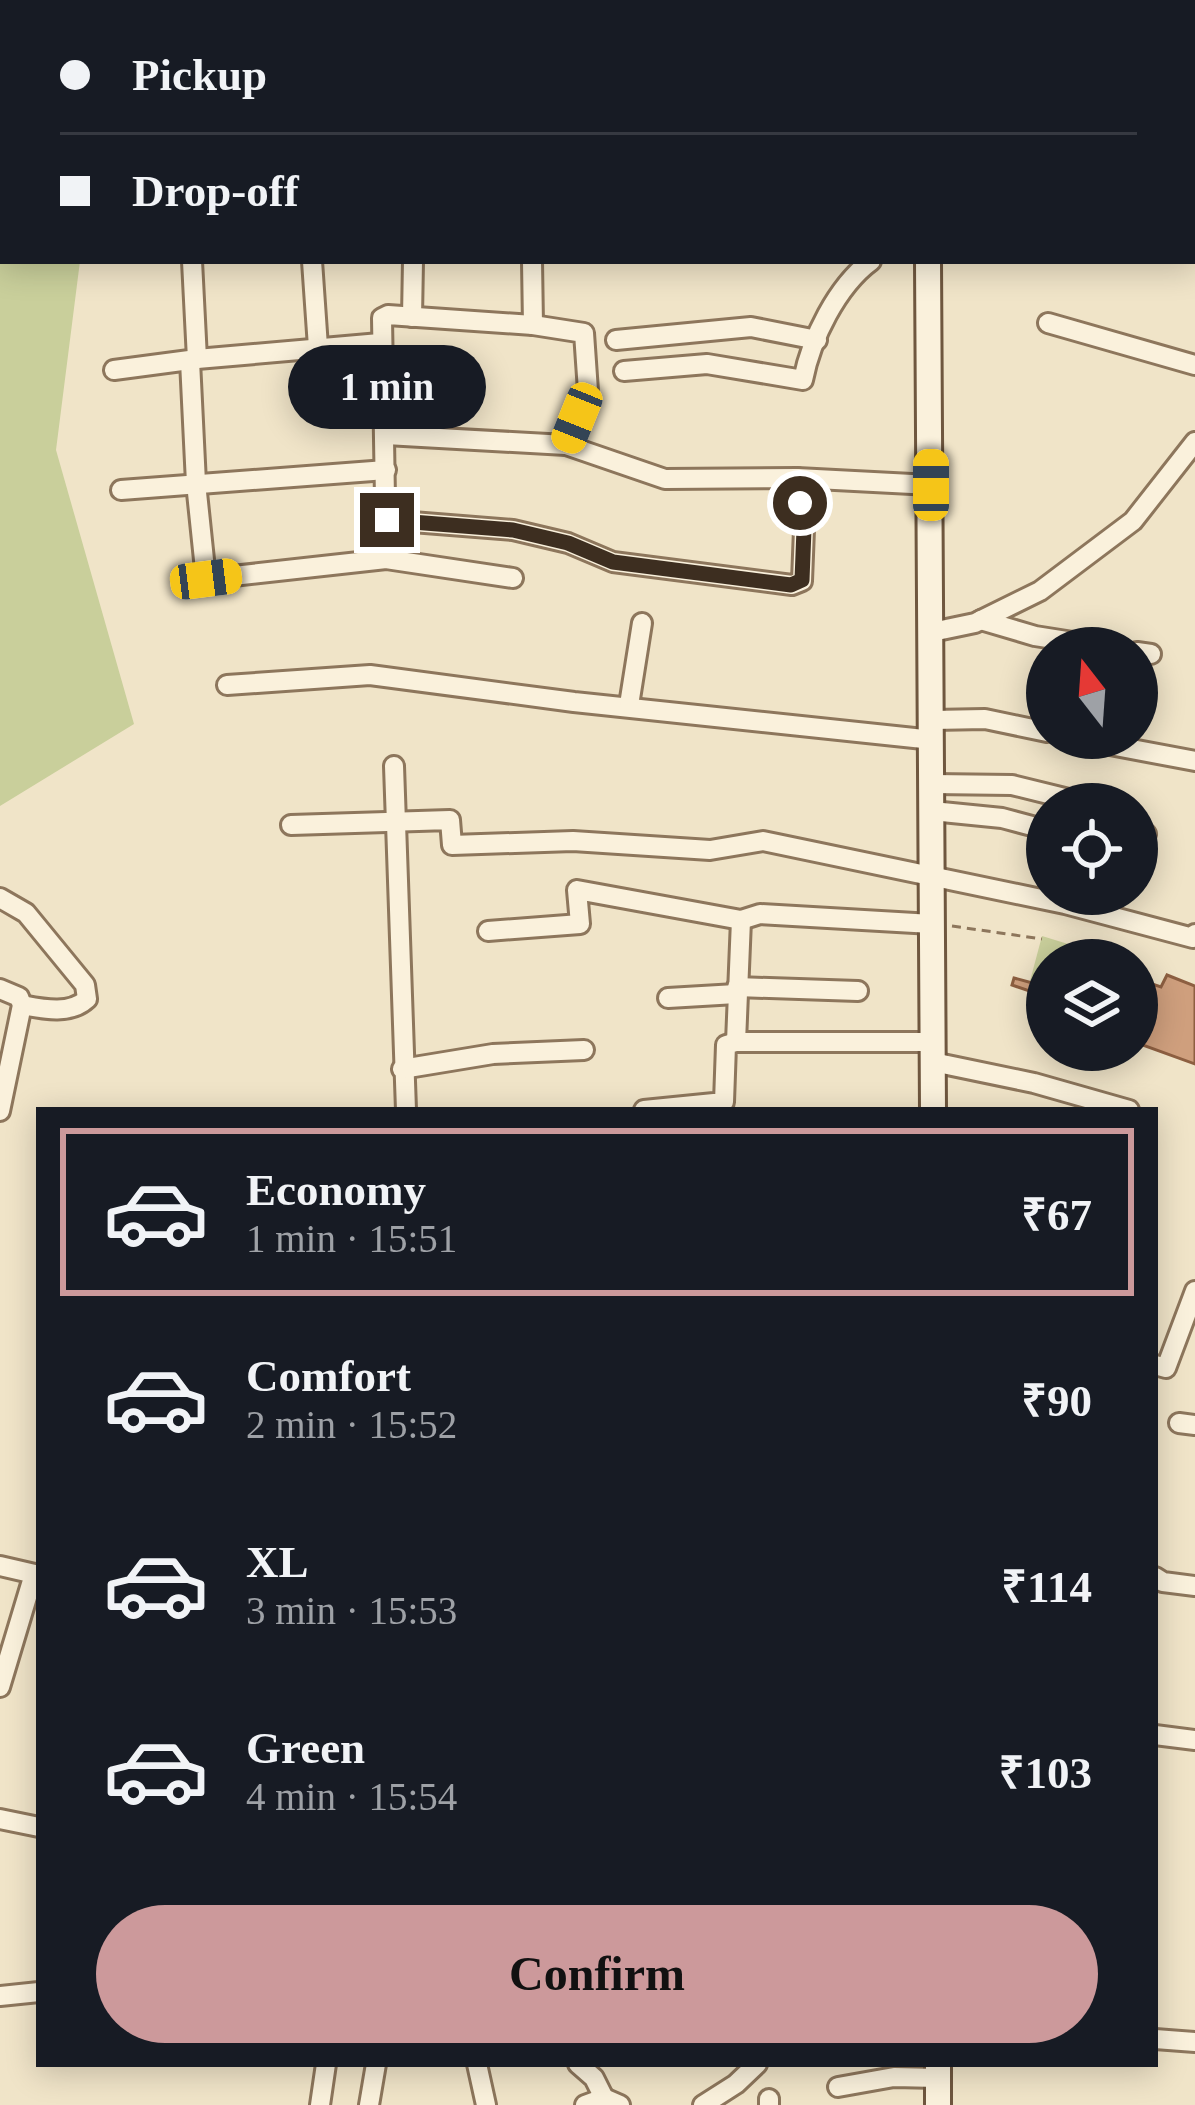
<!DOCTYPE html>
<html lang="en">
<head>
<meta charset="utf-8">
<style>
  body { margin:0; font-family:"Times New Roman",serif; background:#20242c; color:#f1f3f6; height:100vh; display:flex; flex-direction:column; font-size:45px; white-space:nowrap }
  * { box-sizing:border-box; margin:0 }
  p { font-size:39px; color:#9ea1a6 }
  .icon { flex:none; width:66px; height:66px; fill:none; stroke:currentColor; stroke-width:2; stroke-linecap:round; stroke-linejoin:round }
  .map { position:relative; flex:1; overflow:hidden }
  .sheet { position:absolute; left:36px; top:1107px; width:1122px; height:960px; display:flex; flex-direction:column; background:#171b24; border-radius:0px; box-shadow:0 6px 30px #0003 }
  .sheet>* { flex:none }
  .hud { position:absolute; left:0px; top:0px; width:1197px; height:264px; box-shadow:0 6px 30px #0003; display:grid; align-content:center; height:264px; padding:0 60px; background:#171b24 }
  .needle { width:78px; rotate:343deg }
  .fabs { position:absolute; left:1026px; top:627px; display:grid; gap:24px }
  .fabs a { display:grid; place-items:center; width:132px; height:132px; border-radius:50%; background:#171b24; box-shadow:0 6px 30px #0003; font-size:60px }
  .end { position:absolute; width:54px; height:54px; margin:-27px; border:15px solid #3d2e20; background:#fff; box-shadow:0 0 0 6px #fff }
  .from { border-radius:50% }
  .bubble { position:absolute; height:84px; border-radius:42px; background:#171b24; box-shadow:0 6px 30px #0003; font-size:39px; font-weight:600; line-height:84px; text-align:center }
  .car { position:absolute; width:36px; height:72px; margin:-36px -18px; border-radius:15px; box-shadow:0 0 9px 3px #0007; background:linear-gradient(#f5c518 24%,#345 0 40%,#f5c518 0 76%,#345 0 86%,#f5c518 0) }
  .hud b { display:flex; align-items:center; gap:42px; height:114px; font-size:45px }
  .hud b+b { border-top:3px solid #363941 }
  .hud i { width:30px; height:30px; background:#f1f3f6 }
  ul { padding:21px 0 0; list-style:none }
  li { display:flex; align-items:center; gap:36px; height:168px; margin:0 24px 18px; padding:0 36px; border:6px solid transparent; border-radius:0px }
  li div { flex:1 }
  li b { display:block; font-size:45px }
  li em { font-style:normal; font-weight:600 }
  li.current { border-color:#cc999b }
  li>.icon { width:108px; height:108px; stroke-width:1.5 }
  .action { display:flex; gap:24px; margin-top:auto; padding:24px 60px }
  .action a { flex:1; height:138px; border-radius:72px; background:#cc999b; color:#111; font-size:48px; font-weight:600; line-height:138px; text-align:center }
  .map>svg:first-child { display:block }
</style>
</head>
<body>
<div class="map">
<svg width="1195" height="2105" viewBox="0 0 1195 2105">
  <rect width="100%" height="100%" fill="#f0e4c8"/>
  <g fill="#c9cf9b">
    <path d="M0 0H108L3 3V261H80L56 450 134 724 0 806Z"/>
    <path d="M1042 936 1120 960H1047V987L1030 981Z"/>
  </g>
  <g fill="#cf9f7d" stroke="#8d5f41" stroke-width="3">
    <path d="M1167 975 1195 986V1064L1137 1043V1030L1144 1034 1147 1026 1137 1022 1146 982 1161 987Z"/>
    <path d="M1014 978 1047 987V997L1012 985Z"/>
  </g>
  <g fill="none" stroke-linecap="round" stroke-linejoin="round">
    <defs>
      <g id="minor">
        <path d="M268 0 281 3"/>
        <path d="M1038 0 1080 3"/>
        <path d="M205 3 206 0"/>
        <path d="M559 3 561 0"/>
        <path d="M670 3 671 0"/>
        <path d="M1194 125H1195"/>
        <path d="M192 261 197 359"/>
        <path d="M312 261 318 347"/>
        <path d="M532 261 533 325"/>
        <path d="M412 317 413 261"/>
        <path d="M1048 323 1195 365"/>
        <path d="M616 340 751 327 817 340"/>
        <path d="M190 361 196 483 206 579 386 559 513 578"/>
        <path d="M114 370 197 359 380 343"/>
        <path d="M624 371 707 364 803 380C811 339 837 286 871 261"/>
        <path d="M386 435 566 445 665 479 797 478 931 485"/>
        <path d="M121 490 386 470"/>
        <path d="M387 520 513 530 568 543 613 562 792 585 802 581 804 529 797 478"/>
        <path d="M386 559 382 318 388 315 533 325 584 333 588 391 566 445"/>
        <path d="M981 620 1035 636 1111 648"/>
        <path d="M932 632 975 623 1040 591 1133 521 1195 442"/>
        <path d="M1137 652 1151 654"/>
        <path d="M227 685 370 675 574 702 933 740"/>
        <path d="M629 705 642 623"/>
        <path d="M933 720 985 719 1047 732"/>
        <path d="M1073 738 1195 761"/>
        <path d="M394 766 406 1110"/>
        <path d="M933 784 1012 785 1089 804"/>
        <path d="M932 811 1002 818 1047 830"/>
        <path d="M291 825 450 820 452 845 573 841 710 850 763 841 1065 904 1193 938 1195 934"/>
        <path d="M1137 853 1146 834"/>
        <path d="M0 898 26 913 85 985 87 999C70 1015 43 1009 22 1005"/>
        <path d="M488 931 580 924 577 890 741 920 760 914 932 924"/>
        <path d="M737 987 858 991"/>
        <path d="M0 989 19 997 22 1005 0 1111"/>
        <path d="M668 998 736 994"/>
        <path d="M736 1042 741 920"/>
        <path d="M933 1062 1034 1083 1129 1110"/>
        <path d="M402 1069 493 1054 584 1050"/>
        <path d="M644 1110 724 1102 726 1045 736 1042H932"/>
        <path d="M1155 1365 1166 1368 1195 1291"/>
        <path d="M1179 1423 1195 1425"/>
        <path d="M0 1566 39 1575"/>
        <path d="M1155 1577 1163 1582 1195 1586"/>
        <path d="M0 1687 34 1574"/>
        <path d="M1155 1735 1195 1740"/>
        <path d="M0 1819 39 1827"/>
        <path d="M0 1996 39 1992"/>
        <path d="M1155 2039 1195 2042"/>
        <path d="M477 2064 486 2105"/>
        <path d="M578 2064 594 2078 604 2098"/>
        <path d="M838 2087 894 2077 938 2078"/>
        <path d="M769 2099V2105"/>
        <path d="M320 2105 326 2064"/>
        <path d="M369 2105 376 2064"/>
        <path d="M585 2105 604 2098 620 2105"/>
        <path d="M703 2105 736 2084 757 2064"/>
      </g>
      <g id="secondary">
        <path d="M925 0V3"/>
        <path d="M928 261 933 1110"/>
        <path d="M938 2064V2105"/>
      </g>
    </defs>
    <use href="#minor" stroke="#8d765c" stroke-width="24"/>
    <use href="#secondary" stroke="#6f573f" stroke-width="30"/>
    <path stroke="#8d765c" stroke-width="3" stroke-dasharray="9 6" stroke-linecap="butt" d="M952 926 1042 939"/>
    <use href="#minor" stroke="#faf1dc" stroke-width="18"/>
    <use href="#secondary" stroke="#faf1dc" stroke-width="24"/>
  </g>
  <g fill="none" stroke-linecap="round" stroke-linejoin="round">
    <path stroke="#3d2e20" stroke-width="15" d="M387 520 513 530 568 543 613 562 791 585 802 580 804 529 800 503"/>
  </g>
</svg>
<div class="fabs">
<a><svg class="needle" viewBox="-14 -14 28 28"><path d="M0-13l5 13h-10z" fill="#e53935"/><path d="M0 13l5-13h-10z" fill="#9ea1a6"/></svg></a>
<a><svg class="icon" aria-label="locate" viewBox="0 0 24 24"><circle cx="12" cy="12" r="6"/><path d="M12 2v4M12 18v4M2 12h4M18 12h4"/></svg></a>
<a><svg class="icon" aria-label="layers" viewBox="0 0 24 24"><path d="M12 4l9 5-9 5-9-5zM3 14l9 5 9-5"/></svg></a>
</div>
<i class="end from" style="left:800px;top:503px"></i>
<i class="end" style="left:387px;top:520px"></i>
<div class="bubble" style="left:288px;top:345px;width:198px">1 min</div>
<i class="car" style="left:577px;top:418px;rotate:202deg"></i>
<i class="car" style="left:931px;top:485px;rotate:0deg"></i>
<i class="car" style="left:206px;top:579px;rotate:83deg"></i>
<div class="hud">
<b><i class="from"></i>Pickup</b>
<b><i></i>Drop-off</b>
</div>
<section class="sheet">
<ul>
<li class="current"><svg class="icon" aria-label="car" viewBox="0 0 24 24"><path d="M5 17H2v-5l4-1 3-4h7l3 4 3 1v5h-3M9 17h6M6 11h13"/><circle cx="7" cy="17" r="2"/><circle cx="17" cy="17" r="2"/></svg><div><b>Economy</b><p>1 min · 15:51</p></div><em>₹67</em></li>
<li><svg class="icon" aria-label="car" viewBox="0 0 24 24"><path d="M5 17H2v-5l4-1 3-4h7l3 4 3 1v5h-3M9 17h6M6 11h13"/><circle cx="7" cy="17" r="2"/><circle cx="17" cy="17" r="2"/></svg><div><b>Comfort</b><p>2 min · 15:52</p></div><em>₹90</em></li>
<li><svg class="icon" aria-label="car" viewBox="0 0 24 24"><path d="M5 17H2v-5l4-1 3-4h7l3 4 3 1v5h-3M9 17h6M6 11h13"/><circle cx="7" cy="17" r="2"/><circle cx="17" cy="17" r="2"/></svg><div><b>XL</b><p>3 min · 15:53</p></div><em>₹114</em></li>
<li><svg class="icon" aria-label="car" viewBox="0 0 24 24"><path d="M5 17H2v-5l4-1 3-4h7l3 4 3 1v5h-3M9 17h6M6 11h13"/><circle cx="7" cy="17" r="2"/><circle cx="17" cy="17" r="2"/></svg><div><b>Green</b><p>4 min · 15:54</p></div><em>₹103</em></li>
</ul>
<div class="action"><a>Confirm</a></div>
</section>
</div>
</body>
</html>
